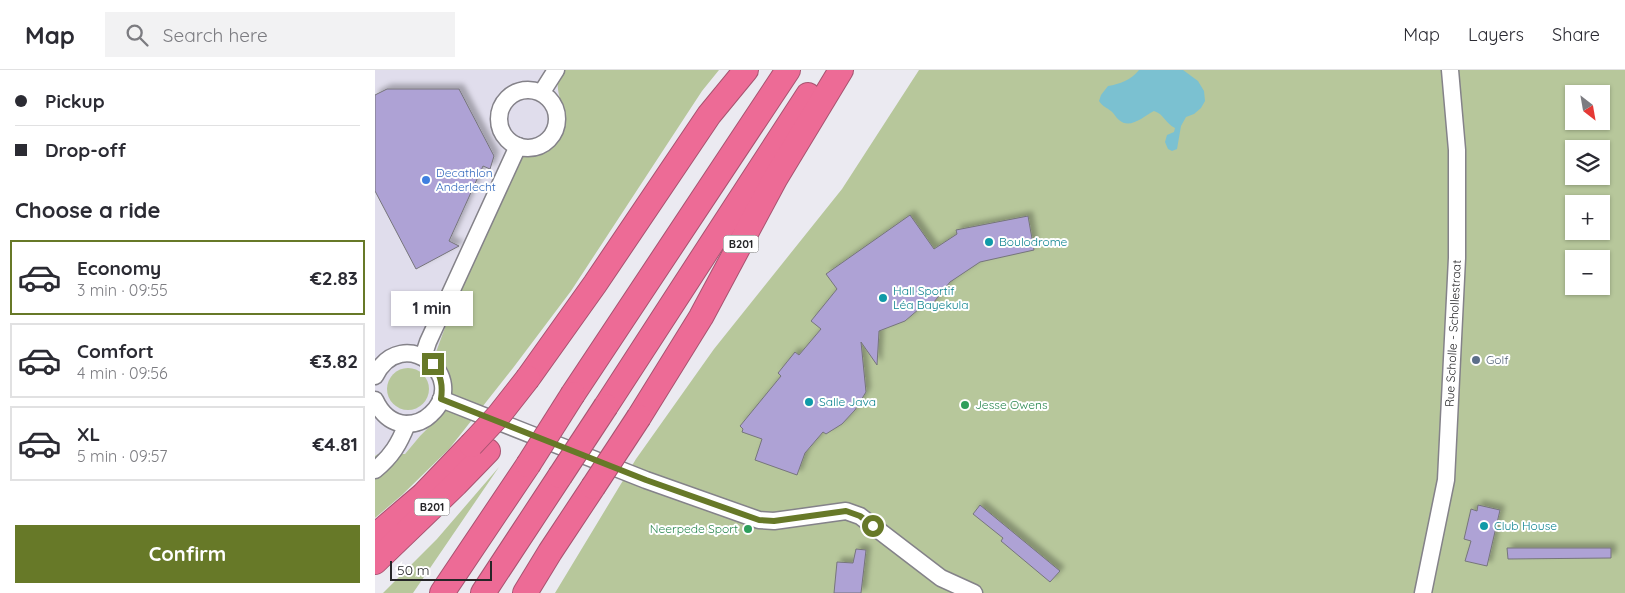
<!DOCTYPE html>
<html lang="en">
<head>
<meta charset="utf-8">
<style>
  body { margin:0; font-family:Quicksand,sans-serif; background:#f2f2f3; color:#2b2b33; height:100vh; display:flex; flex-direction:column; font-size:19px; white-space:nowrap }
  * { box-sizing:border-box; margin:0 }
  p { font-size:16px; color:#7c7c81 }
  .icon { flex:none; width:28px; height:28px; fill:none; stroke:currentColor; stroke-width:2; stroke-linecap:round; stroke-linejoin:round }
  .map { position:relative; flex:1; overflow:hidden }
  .side { display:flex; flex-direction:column; background:#fff; width:375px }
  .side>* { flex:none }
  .hud { display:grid; align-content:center; height:110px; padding:0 15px; background:#fff }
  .needle { width:32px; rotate:149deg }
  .tools { position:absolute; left:1190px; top:15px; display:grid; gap:10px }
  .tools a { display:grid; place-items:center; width:45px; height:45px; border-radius:0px; background:#fff; box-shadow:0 1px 4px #0004; font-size:25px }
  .scale { position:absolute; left:15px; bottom:12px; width:102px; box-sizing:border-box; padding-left:5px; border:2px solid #262628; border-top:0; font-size:14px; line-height:18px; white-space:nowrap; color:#262628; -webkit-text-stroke:4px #fff; paint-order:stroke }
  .end { position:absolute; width:22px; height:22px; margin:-11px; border:6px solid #677928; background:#fff; box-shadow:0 0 0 2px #fff }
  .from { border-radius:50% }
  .bubble { position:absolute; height:35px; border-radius:0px; background:#fff; box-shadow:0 1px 4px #0004; font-size:16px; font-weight:700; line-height:35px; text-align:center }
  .hud b { display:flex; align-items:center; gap:18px; height:48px; font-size:19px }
  .hud b+b { border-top:1px solid #e1e1e2 }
  .hud i { width:12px; height:12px; background:#2b2b33 }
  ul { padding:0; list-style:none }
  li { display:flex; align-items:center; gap:15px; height:75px; margin:0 10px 8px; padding:0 5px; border:2px solid #e1e1e2; border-radius:0px }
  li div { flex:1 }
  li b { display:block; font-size:19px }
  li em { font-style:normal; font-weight:700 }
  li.on { border-color:#677928 }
  li>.icon { width:45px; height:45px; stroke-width:1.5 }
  h2 { padding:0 15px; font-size:22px; line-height:60px }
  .button { display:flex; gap:10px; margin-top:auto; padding:10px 15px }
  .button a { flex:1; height:58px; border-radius:0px; background:#677928; color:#fff; font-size:20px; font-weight:700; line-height:58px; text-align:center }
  header { display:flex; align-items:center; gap:30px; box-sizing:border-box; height:70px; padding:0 25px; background:#fff; border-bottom:1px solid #e1e1e2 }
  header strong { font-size:24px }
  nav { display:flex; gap:28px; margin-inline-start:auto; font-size:18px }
  .search { width:350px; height:45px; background:#f2f2f3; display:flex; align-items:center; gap:12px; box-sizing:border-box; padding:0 18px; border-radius:0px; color:#7c7c81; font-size:19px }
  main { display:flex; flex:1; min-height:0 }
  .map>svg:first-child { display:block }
</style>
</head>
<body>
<header>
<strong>Map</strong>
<div class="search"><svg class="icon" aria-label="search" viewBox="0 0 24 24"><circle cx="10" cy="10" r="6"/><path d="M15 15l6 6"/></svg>Search here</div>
<nav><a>Map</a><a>Layers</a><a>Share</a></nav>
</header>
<main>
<section class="side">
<div class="hud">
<b><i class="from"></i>Pickup</b>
<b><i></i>Drop-off</b>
</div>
<h2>Choose a ride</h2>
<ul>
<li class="on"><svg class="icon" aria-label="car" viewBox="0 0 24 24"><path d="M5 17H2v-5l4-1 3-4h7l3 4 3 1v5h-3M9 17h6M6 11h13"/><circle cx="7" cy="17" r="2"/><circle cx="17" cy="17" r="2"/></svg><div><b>Economy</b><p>3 min · 09:55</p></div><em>€2.83</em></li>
<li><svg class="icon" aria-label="car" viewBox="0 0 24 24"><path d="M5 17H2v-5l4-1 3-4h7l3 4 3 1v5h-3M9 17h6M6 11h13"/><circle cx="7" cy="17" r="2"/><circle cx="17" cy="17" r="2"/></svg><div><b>Comfort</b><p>4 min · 09:56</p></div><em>€3.82</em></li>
<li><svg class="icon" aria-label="car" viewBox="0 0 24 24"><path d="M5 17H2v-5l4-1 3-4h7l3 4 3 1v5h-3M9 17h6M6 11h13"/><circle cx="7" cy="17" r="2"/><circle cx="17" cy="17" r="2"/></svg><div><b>XL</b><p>5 min · 09:57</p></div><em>€4.81</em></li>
</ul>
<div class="button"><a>Confirm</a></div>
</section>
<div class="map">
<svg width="1250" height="523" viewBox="0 0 1250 523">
  <defs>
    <filter id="shadow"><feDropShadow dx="4.5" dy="-4.5" stdDeviation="2.5" flood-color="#0004"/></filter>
  </defs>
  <rect width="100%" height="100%" fill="#ebeaf1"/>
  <path fill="#e0ddec" d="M0 0H173L185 8 184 26 188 44 186 62 176 74 162 81 145 84 68 296 74 325 65 346 45 366 30 384H3L0 386Z"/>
  <g fill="#b7c79b" fill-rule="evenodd">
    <path d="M173 0H344L327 21 196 221 138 298 74 379 27 425 0 448V386L3 384H30L45 366 65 346 74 325 68 296 60 285 76 241 145 84C168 80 191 72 188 43 187 30 180 21 184 8Z"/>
    <path d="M544 0H1250V523H180L261 389 339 279 467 119ZM1199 24H1226V51H1199ZM1199 79H1226V106H1199ZM1199 134H1226V161H1199ZM1199 189H1226V216H1199Z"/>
    <circle cx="33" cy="319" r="21"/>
    <path d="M124 397 38 523H8L62 469Z"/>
  </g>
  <path fill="#7bc1d1" d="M764 0H808L823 11 829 21 830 31 826 38 819 44 811 47 806 56 802 79 797 81 793 79 790 72 792 65 799 62 800 58C791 54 789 44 779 41 769 46 755 60 744 50 741 48 739 43 736 41 731 37 728 37 724 31L726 25 733 16C745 14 756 10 764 0Z"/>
  <g fill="#aea2d5" stroke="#76757b" filter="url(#shadow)">
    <path d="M12 19H84L119 86 115 99 108 96 74 171 84 176 41 199 0 121V25Z"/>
    <path d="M535 145 559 179 582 164 581 160 653 146 659 180 605 192 575 212 555 237 544 239 530 251 504 261 502 295 486 272 491 322 480 340 467 354 451 364 448 362 430 383 422 405 380 390 387 369 367 362 368 359 365 356 406 306 403 303 420 282 424 285 446 259 436 251 462 219 451 204Z"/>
    <path d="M605 435 685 501 675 512 626 471 628 468 598 444Z"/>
    <path d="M1103 435 1125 440 1112 496 1090 491 1096 471 1089 469 1096 439 1102 441Z"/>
    <path d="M1132 478H1236V488L1133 489Z"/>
    <path d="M481 479 491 480 486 523H459L462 492 478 493Z"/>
  </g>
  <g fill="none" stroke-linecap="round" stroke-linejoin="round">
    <defs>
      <g id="minor">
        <circle cx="153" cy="49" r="29"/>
        <path d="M167 22 181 0"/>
        <path d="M48 287 53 272 143 76"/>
        <path d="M0 306C27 252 96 307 56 344 49 351 40 354 31 354 15 353 6 343 0 330"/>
        <path d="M66 329 271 410 384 450 399 451 471 441 485 446 566 508 599 523"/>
        <path d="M0 400C17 386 24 374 32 354"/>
        <path id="s1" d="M1048 523 1071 410 1082 188V80L1075 0"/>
      </g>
      <g id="highway">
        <path d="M153 308 220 214 334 45 371 0"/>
        <path d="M198 324 413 0"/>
        <path d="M231 336 433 25"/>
        <path d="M264 347 326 247 400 109 466 0"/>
        <path d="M0 466 48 425 96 375"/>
        <path d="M0 492 81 414 113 381"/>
        <path d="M67 523 153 395"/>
        <path d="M108 523 185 406"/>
        <path d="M150 523 175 482 218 417"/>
      </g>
    </defs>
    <use href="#minor" stroke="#848289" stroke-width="19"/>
    <use href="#highway" stroke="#a75370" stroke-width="26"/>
    <use href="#minor" stroke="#fff" stroke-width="16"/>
    <use href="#highway" stroke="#ed6b96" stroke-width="24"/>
    <defs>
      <g id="highway-bridge">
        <path d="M96 375 124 345 153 308"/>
        <path d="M153 395 198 324"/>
        <path d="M185 406 231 336"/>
        <path d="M218 417 264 347"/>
      </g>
    </defs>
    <use href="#highway-bridge" stroke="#a75370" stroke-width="26" stroke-linecap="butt"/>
    <use href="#highway-bridge" stroke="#ed6b96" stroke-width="24"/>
  </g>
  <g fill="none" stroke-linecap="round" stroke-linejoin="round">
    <path stroke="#677928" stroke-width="6" d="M58 294C66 306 68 315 66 329L271 410 384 450 399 451 471 441 485 446 498 456"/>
  </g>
  <circle fill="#3f7fe0" stroke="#fff" stroke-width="2" cx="51" cy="110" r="5"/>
  <g fill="#0f9aa8" stroke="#fff" stroke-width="2">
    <circle cx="614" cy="172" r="5"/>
    <circle cx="508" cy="228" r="5"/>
    <circle cx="434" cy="332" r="5"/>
    <circle cx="1109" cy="456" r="5"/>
  </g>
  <circle fill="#5c6f8a" stroke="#fff" stroke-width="2" cx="1101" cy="290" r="5"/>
  <g fill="#2e9e5b" stroke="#fff" stroke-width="2">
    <circle cx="590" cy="335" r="5"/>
    <circle cx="373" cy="459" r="5"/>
  </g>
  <g text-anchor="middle" stroke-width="4" stroke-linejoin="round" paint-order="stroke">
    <g fill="#fff" stroke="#676768" stroke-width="1">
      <rect x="348.5" y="165.5" width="35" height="17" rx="4"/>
      <rect x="39.5" y="428.5" width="35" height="17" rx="4"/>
    </g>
    <g font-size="11" font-weight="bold" fill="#262628">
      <text x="366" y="178">B201</text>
      <text x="57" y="441">B201</text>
    </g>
    <g font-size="12" fill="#366cbe" stroke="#fff" text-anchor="start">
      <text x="61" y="107">Decathlon<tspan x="61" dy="14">Anderlecht</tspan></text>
    </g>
    <g font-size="12" fill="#0d838f" stroke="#fff" text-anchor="start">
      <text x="624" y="176">Boulodrome</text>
      <text x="518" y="225">Hall Sportif<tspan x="518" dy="14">Léa Bayekula</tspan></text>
      <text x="444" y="336">Salle Java</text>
      <text x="1119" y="460">Club House</text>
    </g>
    <g font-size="12" fill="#262628" stroke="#fff">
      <text dy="4" stroke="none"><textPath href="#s1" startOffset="262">Rue Scholle - Schollestraat</textPath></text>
    </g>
    <g font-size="12" fill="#4e5e75" stroke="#fff" text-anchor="start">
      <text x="1111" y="294">Golf</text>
    </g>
    <g font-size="12" fill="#27864d" stroke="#fff" text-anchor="start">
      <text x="600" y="339">Jesse Owens</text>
      <text x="363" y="463" text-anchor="end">Neerpede Sport</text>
    </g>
  </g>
</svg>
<div class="tools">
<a><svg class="needle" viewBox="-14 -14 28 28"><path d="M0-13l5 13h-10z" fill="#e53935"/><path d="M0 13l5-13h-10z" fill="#7c7c81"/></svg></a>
<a><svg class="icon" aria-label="layers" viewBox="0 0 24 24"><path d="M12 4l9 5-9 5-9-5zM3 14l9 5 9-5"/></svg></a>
<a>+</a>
<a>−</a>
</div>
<div class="scale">50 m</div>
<i class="end from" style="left:498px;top:456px"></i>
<i class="end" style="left:58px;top:294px"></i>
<div class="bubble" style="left:16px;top:221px;width:82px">1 min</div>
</div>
</main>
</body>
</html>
